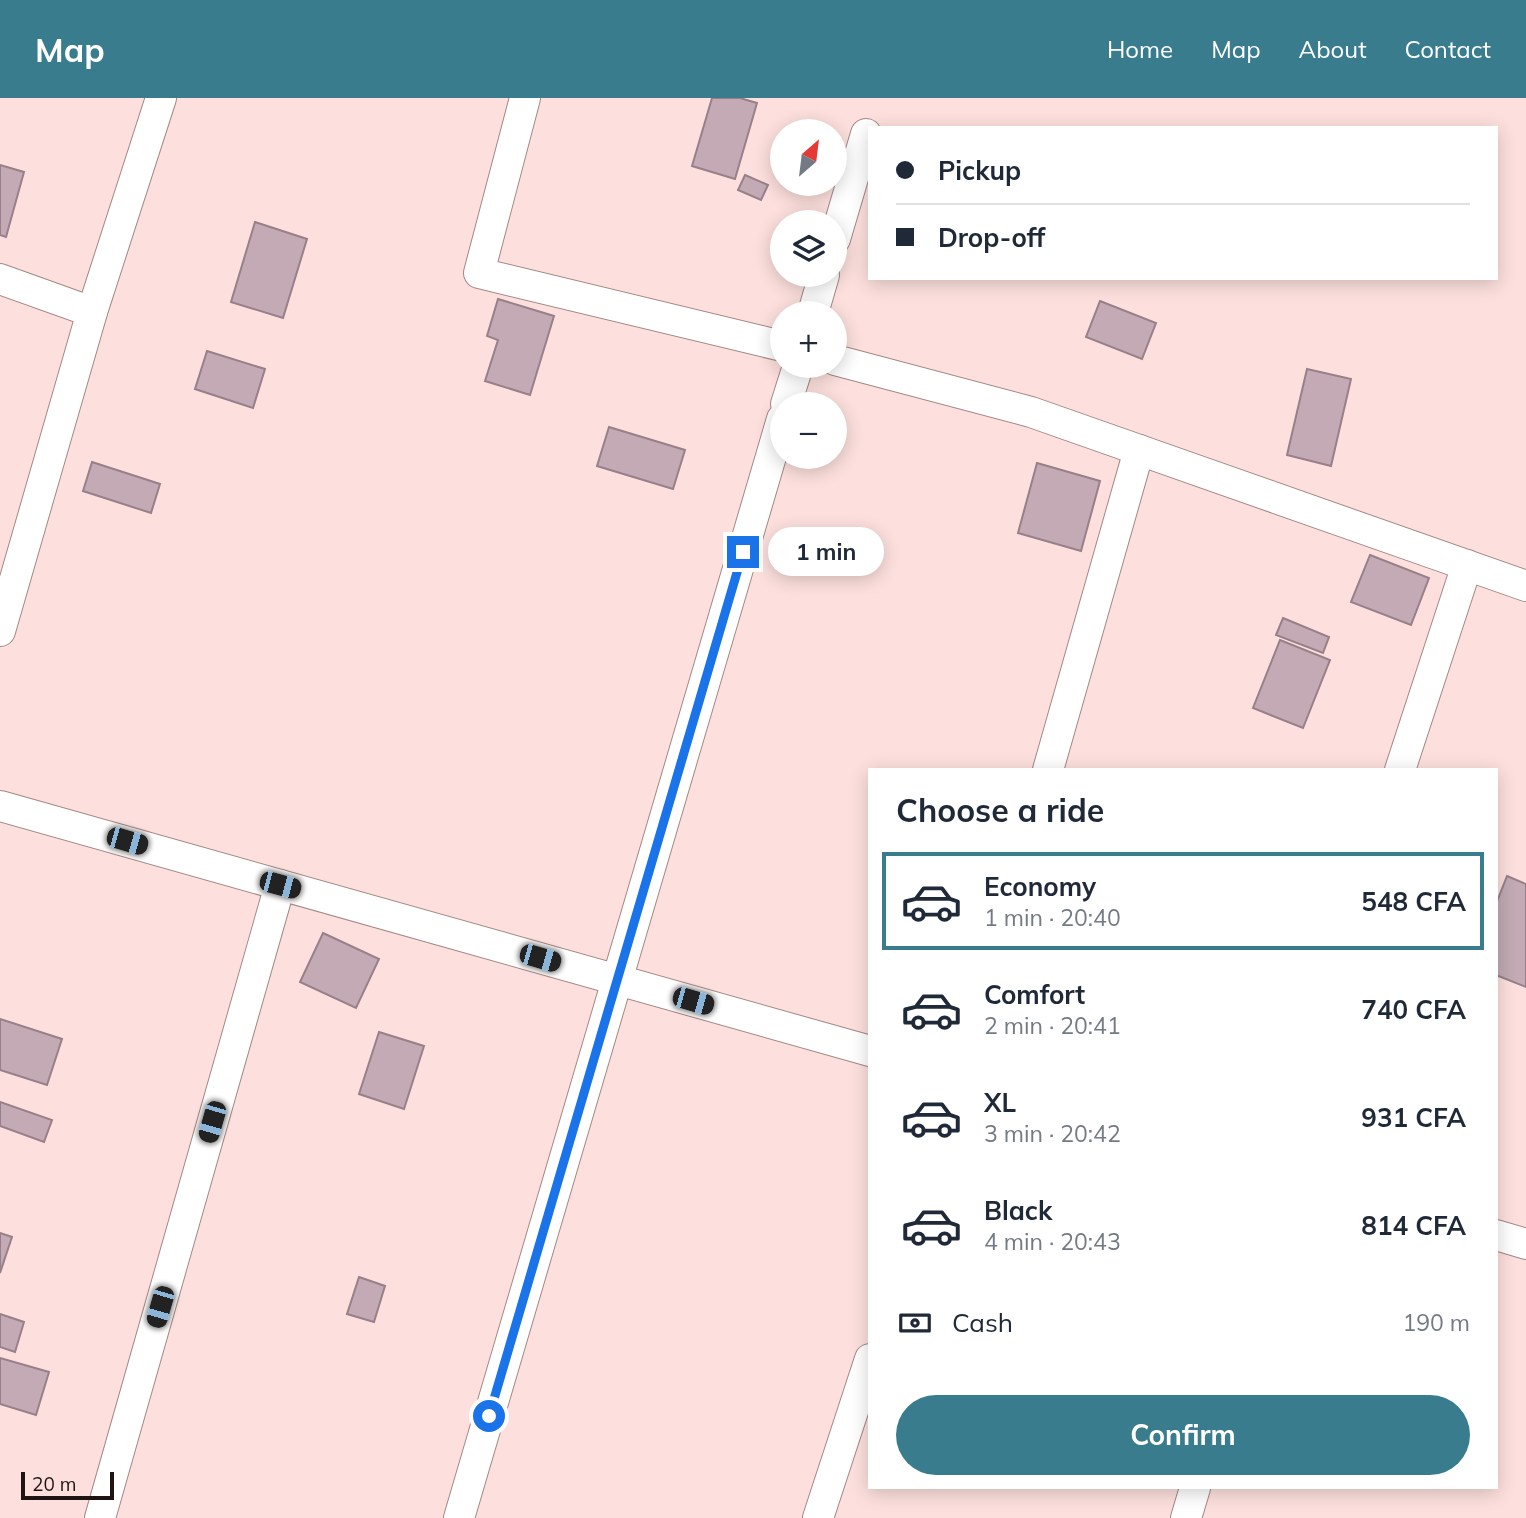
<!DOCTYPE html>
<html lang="en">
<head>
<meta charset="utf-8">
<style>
  body { margin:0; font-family:Mulish,sans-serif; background:#f2f2f3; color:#1f2937; height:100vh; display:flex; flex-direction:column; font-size:26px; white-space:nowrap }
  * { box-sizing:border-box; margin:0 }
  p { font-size:23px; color:#747a83 }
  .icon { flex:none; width:38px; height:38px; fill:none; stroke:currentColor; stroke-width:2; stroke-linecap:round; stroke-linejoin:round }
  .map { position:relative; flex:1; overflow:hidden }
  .drawer { position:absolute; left:868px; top:670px; width:630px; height:721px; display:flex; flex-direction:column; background:#fff; border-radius:0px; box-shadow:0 4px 18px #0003 }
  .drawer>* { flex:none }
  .banner { position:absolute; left:868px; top:28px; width:630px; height:154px; border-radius:0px; box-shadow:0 4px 18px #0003; display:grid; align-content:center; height:154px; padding:0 28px; background:#fff }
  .needle { width:46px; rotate:28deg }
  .tools { position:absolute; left:770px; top:21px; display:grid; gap:14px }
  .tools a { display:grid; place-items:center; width:77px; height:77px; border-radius:50%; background:#fff; box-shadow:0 4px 18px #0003; font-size:35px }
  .scale { position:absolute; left:21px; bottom:18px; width:93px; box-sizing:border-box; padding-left:7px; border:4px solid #1e1414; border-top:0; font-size:19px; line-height:24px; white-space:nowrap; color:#1e1414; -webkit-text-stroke:5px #fde0dd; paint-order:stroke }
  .end { position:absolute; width:32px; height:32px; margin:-16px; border:9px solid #1a73e8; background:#fff; box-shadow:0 0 0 4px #fff }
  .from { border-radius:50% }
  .bubble { position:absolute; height:49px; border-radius:24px; background:#fff; box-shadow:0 4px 18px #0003; font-size:23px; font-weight:700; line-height:49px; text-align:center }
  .car { position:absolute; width:21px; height:42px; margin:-21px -10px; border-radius:9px; box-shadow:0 0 5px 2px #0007; background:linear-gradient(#222 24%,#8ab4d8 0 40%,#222 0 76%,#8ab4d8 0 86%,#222 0) }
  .banner b { display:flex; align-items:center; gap:24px; height:66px; font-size:26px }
  .banner b+b { border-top:2px solid #e0e1e3 }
  .banner i { width:18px; height:18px; background:#1f2937 }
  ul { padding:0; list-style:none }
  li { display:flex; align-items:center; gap:21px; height:98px; margin:0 14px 10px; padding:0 14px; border:4px solid transparent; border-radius:0px }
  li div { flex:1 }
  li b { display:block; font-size:26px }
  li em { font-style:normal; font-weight:700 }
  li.on { border-color:#397c8d }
  li>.icon { width:63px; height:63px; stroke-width:1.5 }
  h2 { padding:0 28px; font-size:32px; line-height:84px }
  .pay { display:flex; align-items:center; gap:18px; height:77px; padding:0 28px; font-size:26px }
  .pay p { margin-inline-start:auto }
  .action { display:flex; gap:14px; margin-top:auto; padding:14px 28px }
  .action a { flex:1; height:80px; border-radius:42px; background:#397c8d; color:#fff; font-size:28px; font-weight:700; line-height:80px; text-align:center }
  header { display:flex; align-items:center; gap:42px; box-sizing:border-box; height:98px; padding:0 35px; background:#397c8d; color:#fff }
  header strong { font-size:33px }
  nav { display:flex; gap:38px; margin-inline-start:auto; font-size:24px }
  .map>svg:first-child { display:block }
</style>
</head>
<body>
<header>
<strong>Map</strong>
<nav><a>Home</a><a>Map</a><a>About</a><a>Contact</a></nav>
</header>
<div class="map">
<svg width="1526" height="1420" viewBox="0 0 1526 1420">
  <rect width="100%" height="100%" fill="#fde0dd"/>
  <g fill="#c3aab4" stroke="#98808a" stroke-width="2">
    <path d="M712 0H740L757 5 735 81 692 68Z"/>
    <path d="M0 67 24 74 6 139 0 137Z"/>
    <path d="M745 77 768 87 761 102 738 92Z"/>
    <path d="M255 124 307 141 283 220 231 204Z"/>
    <path d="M498 201 554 218 530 297 485 283 498 242 487 238Z"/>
    <path d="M1100 203 1156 225 1142 261 1086 239Z"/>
    <path d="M207 253 265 271 253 310 195 291Z"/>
    <path d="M1307 271 1351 281 1331 368 1287 357Z"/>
    <path d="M609 329 685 352 673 391 597 368Z"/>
    <path d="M92 364 160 386 151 415 83 393Z"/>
    <path d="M1037 365 1100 383 1081 453 1018 435Z"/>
    <path d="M1370 457 1429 480 1411 527 1351 504Z"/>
    <path d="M1283 520 1329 539 1323 555 1276 537Z"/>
    <path d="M1280 542 1330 562 1303 630 1253 610Z"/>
    <path d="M1507 778 1526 786V889L1496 877V806Z"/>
    <path d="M323 835 379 861 356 910 300 884Z"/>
    <path d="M0 921 62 941 47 987 0 972Z"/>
    <path d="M379 934 424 948 404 1011 359 996Z"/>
    <path d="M0 1004 52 1022 44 1044 0 1028Z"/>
    <path d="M0 1135 12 1139 0 1175Z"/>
    <path d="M359 1179 385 1188 374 1224 347 1216Z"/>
    <path d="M0 1216 24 1224 15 1254 0 1249Z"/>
    <path d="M0 1260 49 1274 36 1317 0 1306Z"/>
  </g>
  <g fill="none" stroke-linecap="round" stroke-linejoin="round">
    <defs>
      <g id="street">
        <path d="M525 0 479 175 782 248"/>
        <path d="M835 141 866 36"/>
        <path d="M0 181 92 214"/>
        <path d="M813 215 824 177"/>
        <path d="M835 262 1031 314 1526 488"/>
        <path d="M786 306 798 268"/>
        <path d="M0 533 92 214 161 0"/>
        <path d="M1048 672 1139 352"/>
        <path d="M1400 672 1467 467"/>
        <path d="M0 708 870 953"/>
        <path d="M1496 1137 1526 1146"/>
        <path d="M100 1420 280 787"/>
        <path d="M459 1420 782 321"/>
        <path d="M818 1420 870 1261"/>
        <path d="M1186 1420 1195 1390"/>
      </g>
    </defs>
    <use href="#street" stroke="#a38885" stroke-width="32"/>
    <use href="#street" stroke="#fff" stroke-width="30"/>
  </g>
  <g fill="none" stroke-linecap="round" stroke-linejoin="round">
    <path stroke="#1a73e8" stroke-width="9" d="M489 1318 743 454"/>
  </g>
</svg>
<div class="tools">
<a><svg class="needle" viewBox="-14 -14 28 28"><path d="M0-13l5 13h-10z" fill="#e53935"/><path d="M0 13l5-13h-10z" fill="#747a83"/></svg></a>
<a><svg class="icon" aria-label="layers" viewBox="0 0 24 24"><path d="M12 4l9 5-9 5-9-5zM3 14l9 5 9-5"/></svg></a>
<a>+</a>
<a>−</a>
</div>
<div class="scale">20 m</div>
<i class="end from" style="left:489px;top:1318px"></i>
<i class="end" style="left:743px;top:454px"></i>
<div class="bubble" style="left:768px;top:429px;width:116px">1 min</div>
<i class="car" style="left:127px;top:743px;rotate:106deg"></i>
<i class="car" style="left:280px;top:787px;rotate:105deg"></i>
<i class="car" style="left:540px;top:860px;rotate:106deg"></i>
<i class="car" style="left:693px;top:903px;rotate:106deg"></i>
<i class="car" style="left:212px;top:1024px;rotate:196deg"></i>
<i class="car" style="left:160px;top:1209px;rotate:196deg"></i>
<div class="banner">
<b><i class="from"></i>Pickup</b>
<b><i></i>Drop-off</b>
</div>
<section class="drawer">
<h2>Choose a ride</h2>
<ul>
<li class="on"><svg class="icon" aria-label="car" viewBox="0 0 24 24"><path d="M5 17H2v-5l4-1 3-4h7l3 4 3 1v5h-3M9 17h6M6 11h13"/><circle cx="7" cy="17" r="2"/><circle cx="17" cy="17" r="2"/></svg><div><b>Economy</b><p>1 min · 20:40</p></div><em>548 CFA</em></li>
<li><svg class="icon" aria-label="car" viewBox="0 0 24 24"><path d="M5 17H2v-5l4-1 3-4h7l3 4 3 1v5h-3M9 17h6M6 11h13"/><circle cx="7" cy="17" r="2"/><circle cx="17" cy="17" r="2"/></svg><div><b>Comfort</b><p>2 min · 20:41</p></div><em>740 CFA</em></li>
<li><svg class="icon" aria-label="car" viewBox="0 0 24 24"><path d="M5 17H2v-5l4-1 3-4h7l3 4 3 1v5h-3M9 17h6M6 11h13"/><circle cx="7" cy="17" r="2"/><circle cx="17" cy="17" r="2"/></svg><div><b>XL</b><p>3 min · 20:42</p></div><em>931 CFA</em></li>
<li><svg class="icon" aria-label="car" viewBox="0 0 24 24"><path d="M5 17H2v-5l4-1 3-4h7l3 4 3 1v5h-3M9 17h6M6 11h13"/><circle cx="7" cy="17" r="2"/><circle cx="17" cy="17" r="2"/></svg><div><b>Black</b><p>4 min · 20:43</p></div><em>814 CFA</em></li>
</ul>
<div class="pay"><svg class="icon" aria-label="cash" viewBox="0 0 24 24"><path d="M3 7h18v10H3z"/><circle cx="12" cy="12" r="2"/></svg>Cash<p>190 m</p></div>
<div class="action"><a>Confirm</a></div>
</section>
</div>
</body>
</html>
